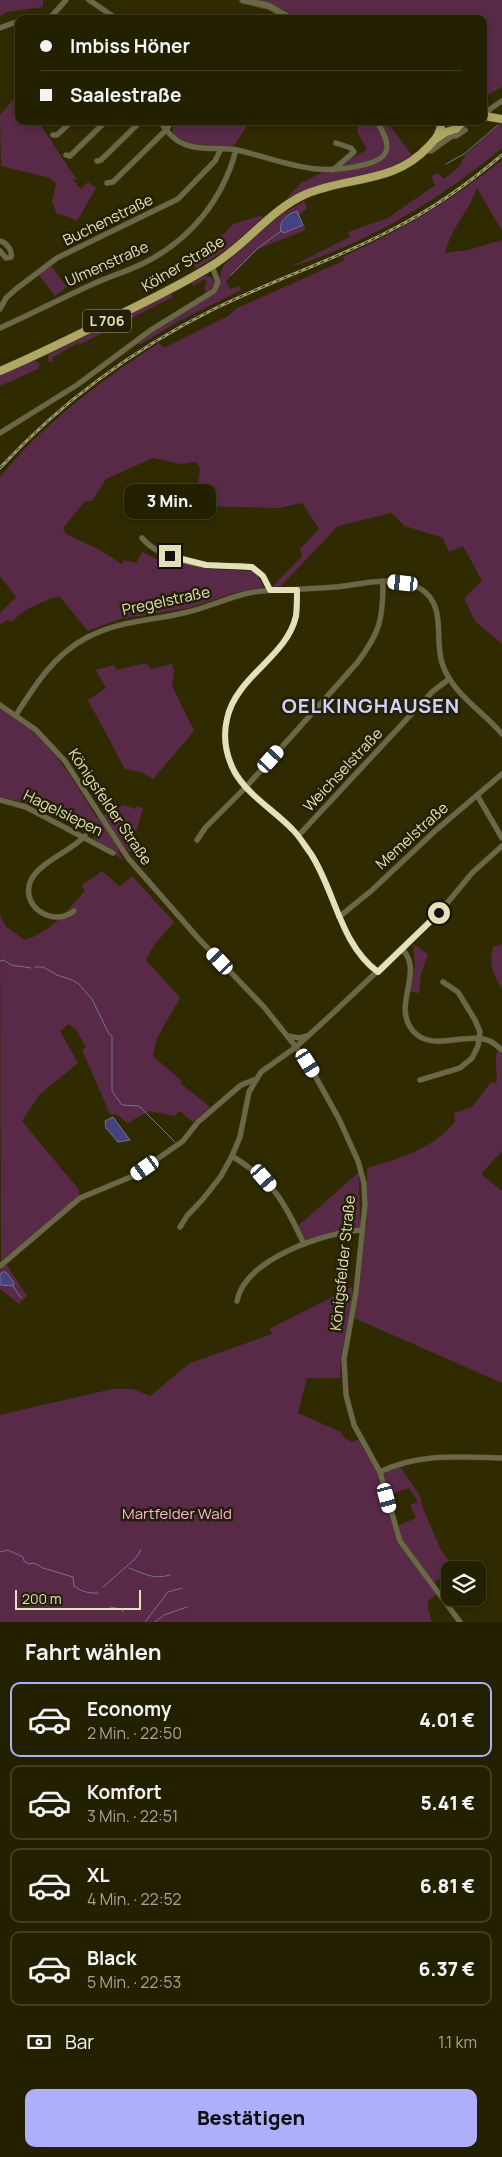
<!DOCTYPE html>
<html lang="de">
<head>
<meta charset="utf-8">
<style>
  body { margin:0; font-family:Manrope,sans-serif; background:#2f2d0f; color:#f1f3f6; height:100vh; display:flex; flex-direction:column; font-size:19px; white-space:nowrap }
  * { box-sizing:border-box; margin:0 }
  p { font-size:16px; color:#a3a399 }
  .icon { flex:none; width:28px; height:28px; fill:none; stroke:currentColor; stroke-width:2; stroke-linecap:round; stroke-linejoin:round }
  .map { position:relative; height:1622px; overflow:hidden }
  .panel { display:flex; flex-direction:column; background:#232000; flex:1 }
  .panel>* { flex:none }
  .guide { position:absolute; left:15px; top:15px; width:472px; height:110px; border-radius:10px; box-shadow:0 2px 8px #0003,0 0 0 1px #403e22; display:grid; align-content:center; height:110px; padding:0 25px; background:#232000 }
  .fabs { position:absolute; left:441px; top:1561px; display:grid; gap:10px }
  .fabs a { display:grid; place-items:center; width:45px; height:45px; border-radius:10px; background:#232000; box-shadow:0 2px 8px #0003,0 0 0 1px #403e22; font-size:25px }
  .scale { position:absolute; left:15px; bottom:12px; width:126px; box-sizing:border-box; padding-left:5px; border:2px solid #e4e0ba; border-top:0; font-size:14px; line-height:18px; white-space:nowrap; color:#e4e0ba; -webkit-text-stroke:4px #232007; paint-order:stroke }
  .end { position:absolute; width:22px; height:22px; margin:-11px; border:6px solid #e4e0ba; background:#111; box-shadow:0 0 0 2px #111 }
  .from { border-radius:50% }
  .bubble { position:absolute; height:35px; border-radius:10px; background:#232000; box-shadow:0 2px 8px #0003,0 0 0 1px #403e22; font-size:16px; font-weight:800; line-height:35px; text-align:center }
  .car { position:absolute; width:15px; height:30px; margin:-15px -8px; border-radius:6px; box-shadow:0 0 4px 1px #0007; background:linear-gradient(#fff 24%,#345 0 40%,#fff 0 76%,#345 0 86%,#fff 0) }
  .guide b { display:flex; align-items:center; gap:18px; height:48px; font-size:19px }
  .guide b+b { border-top:1px solid #403e22 }
  .guide i { width:12px; height:12px; background:#f1f3f6 }
  ul { padding:0; list-style:none }
  li { display:flex; align-items:center; gap:15px; height:75px; margin:0 10px 8px; padding:0 15px; border:2px solid #403e22; border-radius:10px }
  li div { flex:1 }
  li b { display:block; font-size:19px }
  li em { font-style:normal; font-weight:800 }
  li.active { border-color:#adaffb }
  li>.icon { width:45px; height:45px; stroke-width:1.5 }
  h2 { padding:0 25px; font-size:22px; line-height:60px }
  .pay { display:flex; align-items:center; gap:12px; height:55px; padding:0 25px; font-size:19px }
  .pay p { margin-inline-start:auto }
  .action { display:flex; gap:10px; margin-top:auto; padding:10px 25px }
  .action a { flex:1; height:58px; border-radius:10px; background:#adaffb; color:#111; font-size:20px; font-weight:800; line-height:58px; text-align:center }
  .map>svg:first-child { display:block }
</style>
</head>
<body>
<div class="map">
<svg width="502" height="1622" viewBox="0 0 502 1622">
  <rect width="100%" height="100%" fill="#2f2a00"/>
  <g fill="#582a48">
    <path d="M0 0H43V7L7 12 0 16Z"/>
    <path d="M255 0H502V87L484 97V19H298L282 8Z"/>
    <path d="M19 93V121H38L77 180 72 179 81 189 88 182 96 188 77 221 67 216 57 214 52 202 56 184 50 178 1 166 0 115Z"/>
    <path d="M174 121H324L321 126 249 123 233 147C220 146 180 146 173 133 172 129 174 125 174 121Z"/>
    <path d="M360 121H383L385 126 391 127 412 155C375 181 326 178 286 199L301 183 367 150 357 131Z"/>
    <path d="M500 124H502V148C442 198 365 245 290 267L350 237 348 232 388 218 435 185 431 176 438 173 444 179 459 167 465 155Z"/>
    <path d="M502 160V231L477 188C468 213 452 226 445 253L468 250 502 240V644L475 621 464 598 482 581 463 546 449 552 443 538 405 526 391 513 338 526 281 586 272 587 302 556 300 549 319 529 302 503 279 508 196 506V501L199 499 197 491 200 468 196 462 181 464 153 458 106 479 92 501H85L63 528 66 534 98 549 122 564 124 560 136 563 142 552 163 562 167 559 209 569 255 571 264 587 234 593 189 608 120 619 88 631 59 596C41 602 26 607 12 622L7 620 0 625V613L16 597 0 576V477C44 423 101 380 159 343L164 348 228 316 237 308 345 260 342 257C400 231 453 200 502 160Z"/>
    <path d="M304 201 307 208 299 215 306 230 258 249 226 281 230 289 239 286 241 290 177 322 140 345 138 343 174 317 215 293C221 284 218 274 224 265L277 217Z"/>
    <path d="M259 216 263 217 230 247 196 269 193 263 210 248V242L224 234 233 224Z"/>
    <path d="M51 266 67 287 55 296 39 275Z"/>
    <path d="M206 275 212 278 215 283 207 293 204 288 207 282 205 279 193 286 192 283Z"/>
    <path d="M171 294 173 297 79 345 78 343 52 358 53 362 47 361 49 354Z"/>
    <path d="M35 360 40 364 38 369 0 386V375Z"/>
    <path d="M146 663 151 669 172 664 174 672 172 686 194 731 153 779 141 772 125 769 88 700 106 688 96 670 114 665 117 670Z"/>
    <path d="M0 708C50 736 68 773 97 818L123 805 136 809V806L143 808 130 853 125 847 118 851 123 860 94 839V835L23 802 0 797Z"/>
    <path d="M102 871 120 887 132 876 174 922 154 945 146 960 180 998 157 1038 153 1056 182 1081 180 1083 210 1107 193 1122 181 1112H178L175 1116 149 1111 128 1123 117 1115 110 1114 82 1050 86 1047 76 1030 69 1024 60 1031 78 1063 39 1095 22 1121 79 1190V1196L1 1261 0 915 6 927 25 940C54 930 65 912 85 891L81 886Z"/>
    <path d="M413 944 428 954 421 974 419 993 409 992 415 965Z"/>
    <path d="M502 944V989C494 977 488 962 493 947Z"/>
    <path d="M497 1051 502 1053V1151L481 1174 502 1191V1383L354 1318 367 1220V1168C400 1159 433 1148 455 1122L454 1113 472 1107 491 1082 496 1084C498 1072 494 1062 497 1051Z"/>
    <path d="M359 1172 360 1228 333 1232 306 1240 298 1226Z"/>
    <path d="M6 1264 27 1296 19 1304 0 1289V1270Z"/>
    <path d="M352 1287V1293L354 1292 341 1357 340 1378H307L298 1413 341 1432 345 1438 352 1442 359 1439 380 1476 397 1526 416 1518 410 1505 418 1502 409 1488 389 1495 383 1475 399 1465 420 1496 424 1511 441 1550 455 1569 450 1570V1573L433 1583 440 1592 428 1601V1609L432 1622H0V1415L112 1389H133L150 1396 190 1363 272 1334 269 1329Z"/>
  </g>
  <g fill="#454280" stroke="#757191">
    <path d="M297 211 303 225 284 233 281 231C278 221 288 214 297 211Z"/>
    <path d="M113 1117 130 1140 118 1142 106 1128 105 1121Z"/>
    <path d="M2 1272H6L14 1283 13 1286 0 1285V1275Z"/>
  </g>
  <g fill="none" stroke-linecap="round" stroke-linejoin="round">
    <g stroke="#757191" stroke-width="1">
      <path d="M446 164 464 154 498 125"/>
      <path d="M231 275 258 248 281 231"/>
      <path d="M0 961 4 960 11 965 31 968"/>
      <path d="M35 967H43L57 975 72 980 79 984 92 999 109 1034 112 1036V1091L122 1105 139 1106 175 1142"/>
      <path d="M13 1286 21 1298"/>
      <path d="M0 1552 8 1550 23 1557 24 1561 29 1564 34 1563 43 1568 73 1577 74 1586C82 1592 88 1593 98 1593"/>
      <path d="M129 1568C145 1574 154 1580 170 1575"/>
      <path d="M103 1587 135 1559 141 1550"/>
      <path d="M110 1607 122 1609 123 1612"/>
      <path d="M145 1622 168 1592 182 1588"/>
      <path d="M155 1622 164 1615 187 1607"/>
    </g>
    <defs>
      <g id="minor">
        <path d="M89 0 117 19"/>
        <path d="M30 19H42"/>
        <path d="M49 19 66 0"/>
        <path d="M0 28 19 21"/>
        <path d="M486 116 490 109 502 101"/>
        <path d="M160 121C166 131 173 140 184 144 200 151 221 147 237 150 287 162 314 178 367 164 396 156 388 141 377 121"/>
        <path d="M53 135H57L72 121"/>
        <path d="M426 150 431 151 452 136H456L465 130"/>
        <path d="M66 155 70 156 106 121"/>
        <path d="M97 161 101 160 141 121"/>
        <path d="M333 170 354 152 351 148 336 143"/>
        <path d="M107 183 113 182 166 130 172 121"/>
        <path d="M0 241C6 242 13 251 11 257L6 258 0 251"/>
        <path d="M0 309 6 298 16 289 57 258 178 199 215 161 221 149"/>
        <path d="M0 328C31 314 62 298 93 284 110 276 129 271 146 262 191 239 223 199 236 150"/>
        <path d="M0 433 77 385 151 330 214 291 218 282 212 266"/>
        <path d="M142 538C160 559 197 566 224 566 234 566 245 564 254 569 263 573 266 582 270 590"/>
        <path d="M297 590C297 598 297 608 296 616 287 657 236 676 227 719 223 736 226 755 234 770 247 794 274 810 293 830 300 837 305 846 311 854 335 891 340 944 377 972"/>
        <path d="M0 705 36 730 65 761 128 858 198 938 264 1007 296 1047 313 1072 339 1119 358 1161 364 1183 365 1205 356 1292 344 1359 346 1395 354 1425 380 1472 400 1541 460 1622"/>
        <path d="M16 715C35 685 54 655 86 638 119 620 153 621 188 612 209 607 229 597 249 593 267 589 284 591 302 589 316 588 330 588 344 586 368 583 399 575 421 589 447 606 434 638 442 663 452 694 482 710 502 734"/>
        <path d="M477 795 502 838"/>
        <path d="M0 800 26 807 113 853"/>
        <path d="M298 836 432 692 449 679"/>
        <path d="M197 840 205 828 246 787 357 663C380 632 383 620 383 581"/>
        <path d="M74 911C53 928 19 906 31 880 40 862 71 851 85 836"/>
        <path d="M339 917 371 891 435 831 502 774"/>
        <path d="M402 949C425 972 391 1005 413 1031 432 1053 466 1031 490 1041 494 1043 498 1047 502 1050"/>
        <path d="M288 1036 299 1038 307 1036"/>
        <path d="M420 1080 460 1068 472 1058 478 1046 480 1032 475 1020 458 992 443 982"/>
        <path d="M232 1156C274 1182 284 1201 304 1244"/>
        <path d="M180 1227 187 1216 203 1199 221 1176 232 1156 240 1137 249 1092 261 1072 296 1047 332 1014 439 913 472 873 502 846"/>
        <path d="M0 1266 80 1198 133 1176 183 1141 198 1122 241 1085 256 1079"/>
        <path d="M237 1301C245 1259 325 1232 362 1230"/>
        <path d="M380 1472C418 1453 460 1457 502 1458"/>
      </g>
      <path id="tertiary" d="M243 0 269 6 292 19"/>
      <g id="primary">
        <path d="M484 116 502 119"/>
        <path d="M436 139 446 132 456 129 464 121"/>
        <path d="M0 371C36 356 71 338 106 321 142 304 179 286 213 265 247 244 270 210 306 194 348 176 394 184 428 147 435 140 442 132 441 121"/>
      </g>
    </defs>
    <use href="#minor" stroke="#4c471e" stroke-width="6"/>
    <use href="#tertiary" stroke="#4c471e" stroke-width="8"/>
    <use href="#primary" stroke="#4c471e" stroke-width="9"/>
    <use href="#minor" stroke="#6b684a" stroke-width="5"/>
    <use href="#tertiary" stroke="#6b684a" stroke-width="6"/>
    <use href="#primary" stroke="#aea766" stroke-width="8"/>
    <defs>
      <path id="rail" d="M0 468C61 402 134 349 214 309 273 280 335 260 393 229 433 209 468 184 502 155"/>
    </defs>
    <use href="#rail" stroke="#9f9a73" stroke-width="3"/>
    <use href="#rail" stroke="#232007" stroke-width="1" stroke-dasharray="4" stroke-linecap="butt"/>
  </g>
  <g fill="none" stroke-linecap="round" stroke-linejoin="round">
    <path stroke="#e4e0ba" stroke-width="6" d="M170 556 206 565 252 567 263 576 270 590H297C297 598 297 608 296 616 287 657 236 676 227 719 223 736 226 755 234 771 247 795 274 810 293 830 300 837 305 846 311 854 335 891 340 944 378 972L439 913"/>
  </g>
  <g text-anchor="middle" stroke-width="5" stroke-linejoin="round" paint-order="stroke">
    <rect fill="#232007" stroke="#aaa684" stroke-width="1" x="83" y="309.5" width="48" height="23" rx="4"/>
    <g font-size="14" font-weight="bold" fill="#e4e0ba">
      <text x="107" y="326">L 706</text>
    </g>
    <g font-size="15" fill="#e4e0ba" stroke="#232007">
      <text transform="translate(108 220) rotate(-26)" y="5">Buchenstraße</text>
      <text transform="translate(107 264) rotate(-24)" y="5">Ulmenstraße</text>
      <text transform="translate(183 264) rotate(-31)" y="5">Kölner Straße</text>
      <text transform="translate(166 601) rotate(-12)" y="5">Pregelstraße</text>
      <text transform="translate(343 770) rotate(-47)" y="5">Weichselstraße</text>
      <text transform="translate(110 807) rotate(56)" y="5">Königsfelder Straße</text>
      <text transform="translate(63 813) rotate(26)" y="5">Hagelsiepen</text>
      <text transform="translate(412 836) rotate(-42)" y="5">Memelstraße</text>
      <text transform="translate(343 1263) rotate(-84)" y="5">Königsfelder Straße</text>
    </g>
    <g font-size="15" fill="#fcb0de" stroke="#232007">
      <text x="177" y="1519">Martfelder Wald</text>
    </g>
    <g font-size="20" font-weight="bold" letter-spacing="1" fill="#d1d3ff" stroke="#232007">
      <text x="371" y="713">OELKINGHAUSEN</text>
    </g>
  </g>
</svg>
<div class="fabs">
<a><svg class="icon" aria-label="layers" viewBox="0 0 24 24"><path d="M12 4l9 5-9 5-9-5zM3 14l9 5 9-5"/></svg></a>
</div>
<div class="scale">200 m</div>
<i class="end from" style="left:439px;top:913px"></i>
<i class="end" style="left:170px;top:556px"></i>
<div class="bubble" style="left:124px;top:484px;width:92px">3 Min.</div>
<i class="car" style="left:403px;top:583px;rotate:276deg"></i>
<i class="car" style="left:271px;top:759px;rotate:42deg"></i>
<i class="car" style="left:220px;top:961px;rotate:317deg"></i>
<i class="car" style="left:308px;top:1063px;rotate:148deg"></i>
<i class="car" style="left:145px;top:1168px;rotate:235deg"></i>
<i class="car" style="left:264px;top:1178px;rotate:139deg"></i>
<i class="car" style="left:387px;top:1498px;rotate:165deg"></i>
<div class="guide">
<b><i class="from"></i>Imbiss Höner</b>
<b><i></i>Saalestraße</b>
</div>
</div>
<section class="panel">
<h2>Fahrt wählen</h2>
<ul>
<li class="active"><svg class="icon" aria-label="car" viewBox="0 0 24 24"><path d="M5 17H2v-5l4-1 3-4h7l3 4 3 1v5h-3M9 17h6M6 11h13"/><circle cx="7" cy="17" r="2"/><circle cx="17" cy="17" r="2"/></svg><div><b>Economy</b><p>2 Min. · 22:50</p></div><em>4.01 €</em></li>
<li><svg class="icon" aria-label="car" viewBox="0 0 24 24"><path d="M5 17H2v-5l4-1 3-4h7l3 4 3 1v5h-3M9 17h6M6 11h13"/><circle cx="7" cy="17" r="2"/><circle cx="17" cy="17" r="2"/></svg><div><b>Komfort</b><p>3 Min. · 22:51</p></div><em>5.41 €</em></li>
<li><svg class="icon" aria-label="car" viewBox="0 0 24 24"><path d="M5 17H2v-5l4-1 3-4h7l3 4 3 1v5h-3M9 17h6M6 11h13"/><circle cx="7" cy="17" r="2"/><circle cx="17" cy="17" r="2"/></svg><div><b>XL</b><p>4 Min. · 22:52</p></div><em>6.81 €</em></li>
<li><svg class="icon" aria-label="car" viewBox="0 0 24 24"><path d="M5 17H2v-5l4-1 3-4h7l3 4 3 1v5h-3M9 17h6M6 11h13"/><circle cx="7" cy="17" r="2"/><circle cx="17" cy="17" r="2"/></svg><div><b>Black</b><p>5 Min. · 22:53</p></div><em>6.37 €</em></li>
</ul>
<div class="pay"><svg class="icon" aria-label="cash" viewBox="0 0 24 24"><path d="M3 7h18v10H3z"/><circle cx="12" cy="12" r="2"/></svg>Bar<p>1.1 km</p></div>
<div class="action"><a>Bestätigen</a></div>
</section>
</body>
</html>
